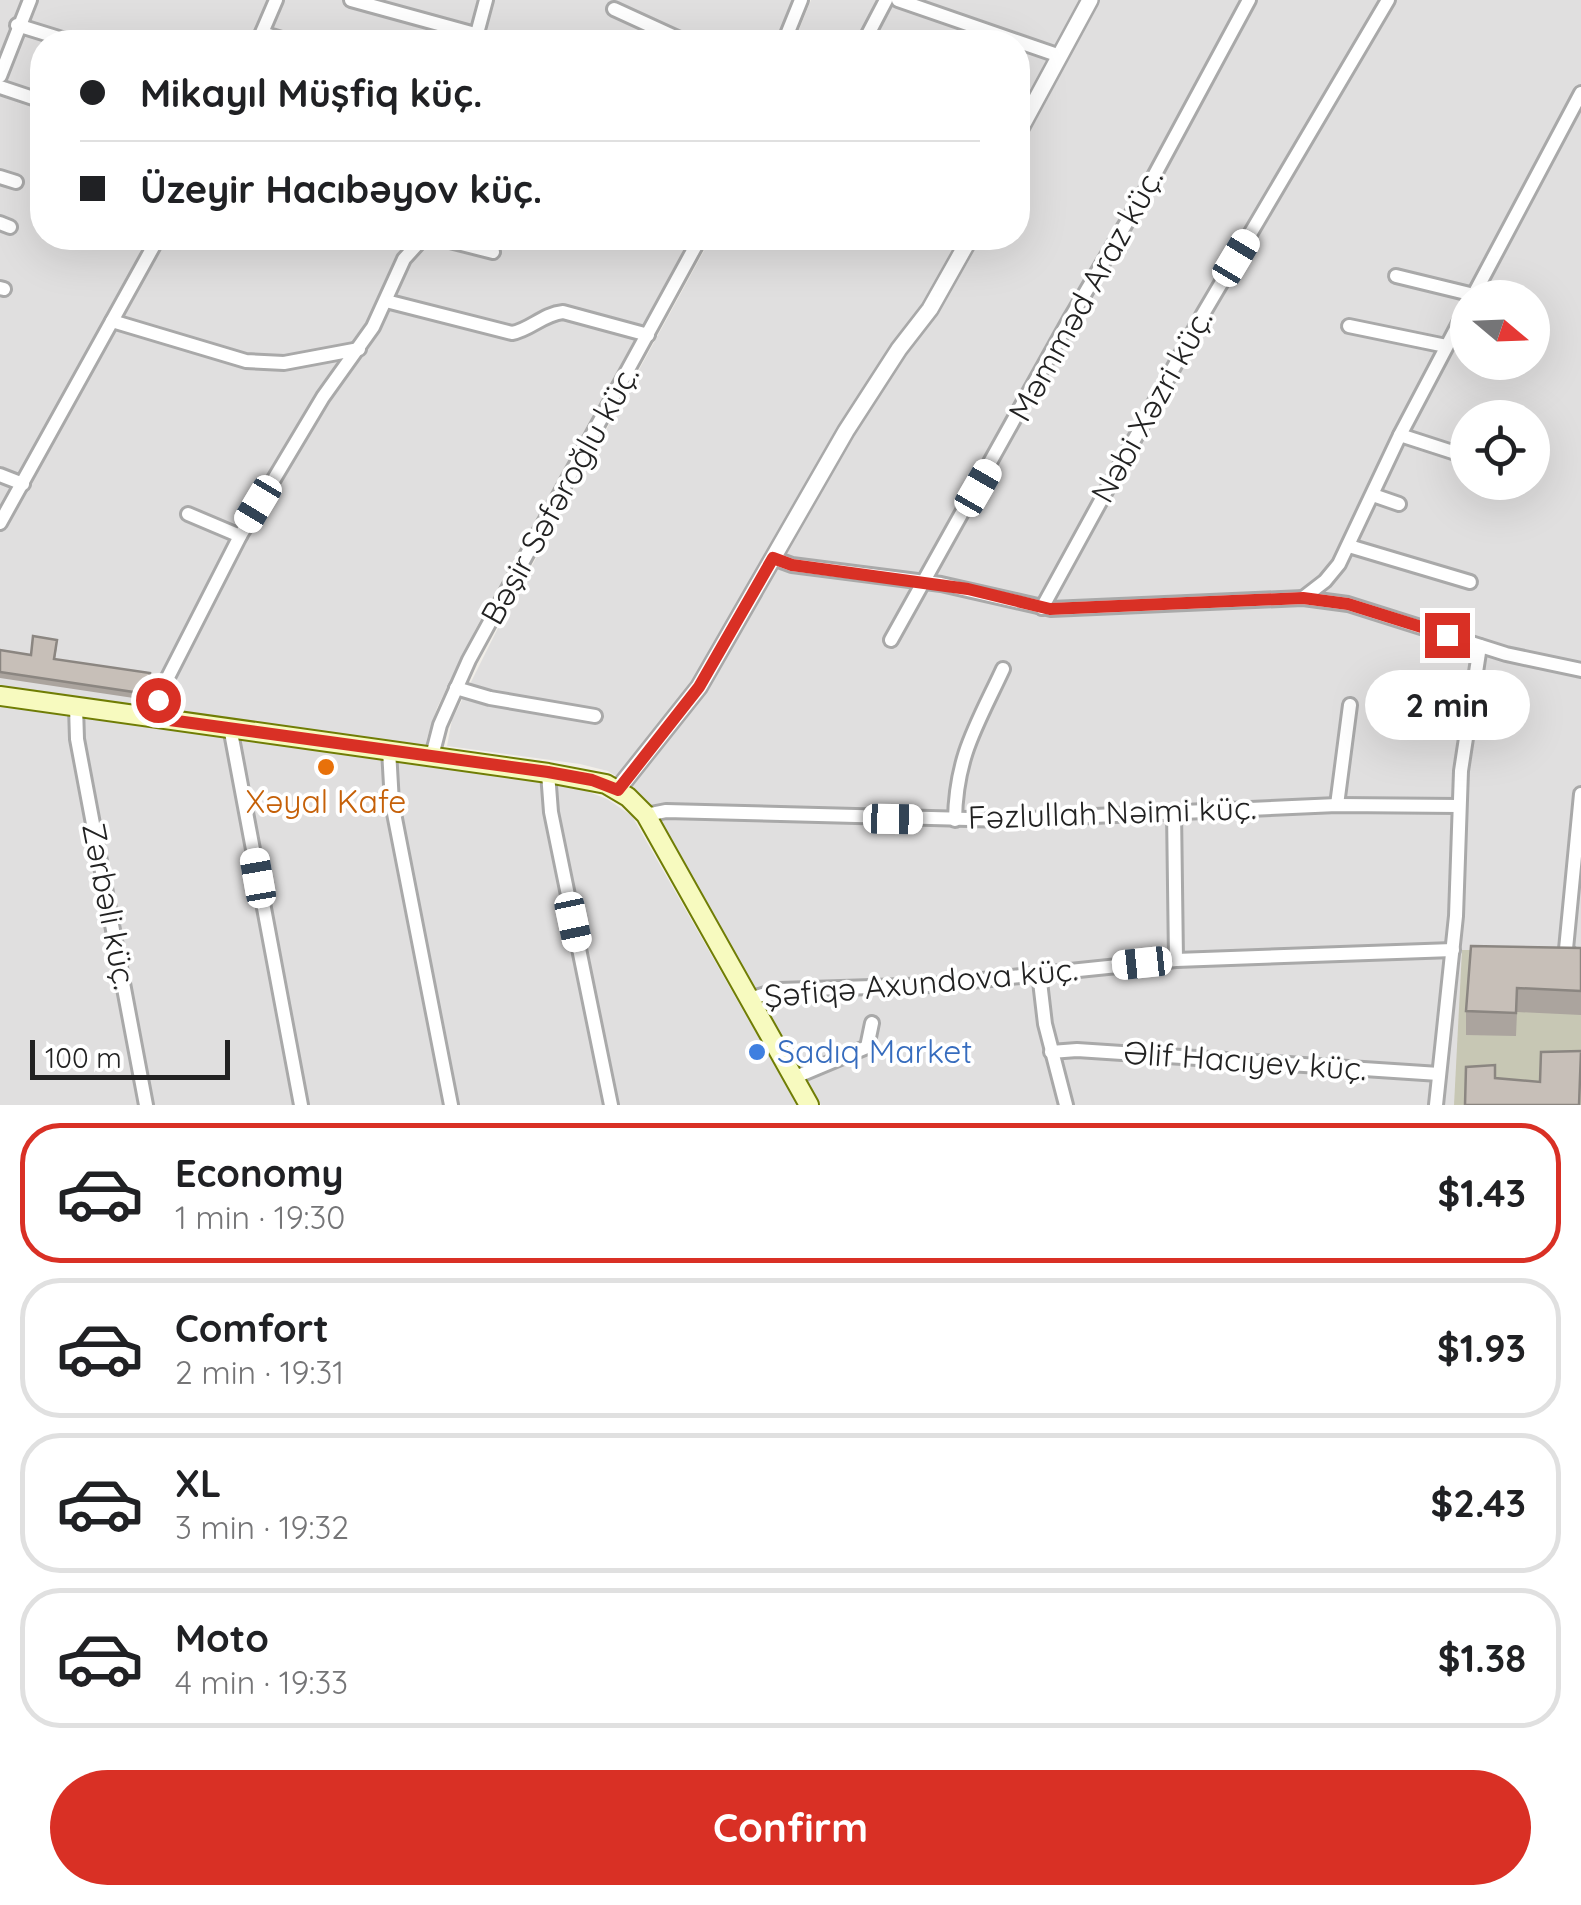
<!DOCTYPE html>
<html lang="en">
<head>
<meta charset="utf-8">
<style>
  body { margin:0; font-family:Quicksand,sans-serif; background:#f6f6f6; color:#202124; height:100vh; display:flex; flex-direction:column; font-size:38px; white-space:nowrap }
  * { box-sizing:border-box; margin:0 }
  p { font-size:32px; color:#757577 }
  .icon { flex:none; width:55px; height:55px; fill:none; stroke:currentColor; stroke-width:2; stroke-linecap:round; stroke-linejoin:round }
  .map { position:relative; height:1105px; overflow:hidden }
  .details { display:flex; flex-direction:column; background:#fff; flex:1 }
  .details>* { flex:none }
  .hud { position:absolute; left:30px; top:30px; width:1000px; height:220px; border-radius:40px; box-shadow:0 10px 40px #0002; display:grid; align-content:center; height:220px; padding:0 50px; background:#fff }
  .needle { width:65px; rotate:109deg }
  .tools { position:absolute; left:1450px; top:280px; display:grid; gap:20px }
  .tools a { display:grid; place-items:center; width:100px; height:100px; border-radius:50%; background:#fff; box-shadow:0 10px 40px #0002; font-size:50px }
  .scale { position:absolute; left:30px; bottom:25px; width:200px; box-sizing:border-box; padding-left:10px; border:5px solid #222; border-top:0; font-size:28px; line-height:35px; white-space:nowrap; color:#222; -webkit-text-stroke:8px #fff; paint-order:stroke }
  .end { position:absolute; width:45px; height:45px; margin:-22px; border:12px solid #d93025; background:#fff; box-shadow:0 0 0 5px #fff }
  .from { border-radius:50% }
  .bubble { position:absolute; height:70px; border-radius:35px; background:#fff; box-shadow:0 10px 40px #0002; font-size:32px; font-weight:800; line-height:70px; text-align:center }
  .car { position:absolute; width:30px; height:60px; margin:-30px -15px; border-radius:12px; box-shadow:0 0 8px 2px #0007; background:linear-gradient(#fff 24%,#345 0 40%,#fff 0 76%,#345 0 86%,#fff 0) }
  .hud b { display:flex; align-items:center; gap:35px; height:95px; font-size:38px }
  .hud b+b { border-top:2px solid #e0e0e0 }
  .hud i { width:25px; height:25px; background:#202124 }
  ul { padding:18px 0 0; list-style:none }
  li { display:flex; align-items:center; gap:30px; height:140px; margin:0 20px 15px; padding:0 30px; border:5px solid #e0e0e0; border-radius:40px }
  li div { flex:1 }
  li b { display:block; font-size:38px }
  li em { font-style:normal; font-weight:800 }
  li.selected { border-color:#d93025 }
  li>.icon { width:90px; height:90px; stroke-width:1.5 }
  .button { display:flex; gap:20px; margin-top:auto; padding:20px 50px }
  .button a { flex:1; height:115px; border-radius:60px; background:#d93025; color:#fff; font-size:40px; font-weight:800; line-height:115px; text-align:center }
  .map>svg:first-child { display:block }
</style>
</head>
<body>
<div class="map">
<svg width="1581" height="1105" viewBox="0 0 1581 1105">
  <rect width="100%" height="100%" fill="#f2efe9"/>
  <g fill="#e0dfdf" fill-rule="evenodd">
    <path d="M0 0H794L776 42H42V238H690L475 630 437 708 427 738 423 765 573 786 607 799 632 816 797 1105H0Z"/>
    <path d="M811 0H1581V1105H821L657 819 632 786 608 771 580 764 447 746 452 720 499 626 711 238H1018V42H794ZM1468 298H1532V362H1468ZM1468 418H1532V482H1468Z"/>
  </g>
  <path fill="#c7c7b4" d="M1462 950H1581V1105H1454Z"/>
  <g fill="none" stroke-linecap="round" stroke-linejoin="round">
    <defs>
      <g id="minor">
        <path d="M351 0 475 34"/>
        <path d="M898 0 1060 56"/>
        <path d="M614 9 686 42"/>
        <path d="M17 25 72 42"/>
        <path d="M262 33 292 42"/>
        <path d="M475 41 486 0"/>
        <path d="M258 42 276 0"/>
        <path d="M784 42 801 0"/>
        <path d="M864 42 886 0"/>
        <path d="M0 76 30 0"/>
        <path d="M0 87 42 101"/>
        <path d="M0 177 16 182"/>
        <path d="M0 223 10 227"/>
        <path d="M438 238 493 252"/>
        <path d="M1396 276 1474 295"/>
        <path d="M0 288 4 289"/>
        <path d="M1472 298 1581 93"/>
        <path d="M386 301 512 333C530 330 543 314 563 312L648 335"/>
        <path d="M112 321 246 361 284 363 359 349"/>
        <path d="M1349 326 1446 346"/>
        <path d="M1400 435 1468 457"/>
        <path d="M0 475 23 484"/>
        <path d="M1373 495 1399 504"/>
        <path d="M188 514 240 536"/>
        <path d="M0 523 158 238"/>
        <path d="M1349 546 1470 582"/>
        <path d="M773 558 792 565 941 584 1051 609 1303 598 1348 604 1506 654 1581 670"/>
        <path d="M1303 598 1325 581 1339 564 1400 435 1468 306"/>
        <path d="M1042 608 1203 314 1388 0"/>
        <path d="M891 640 1071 317 1154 176 1249 0"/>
        <path d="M456 688 490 698 595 716"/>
        <path d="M1419 705 1468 717"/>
        <path d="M76 707 77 739 146 1105"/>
        <path d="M155 718 164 685 240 536 323 397 373 327 404 259 423 238"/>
        <path d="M230 727 301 1105"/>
        <path d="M389 750 392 803 451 1105"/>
        <path d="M432 756 440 725 469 660 700 238"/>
        <path d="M548 773 551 812 611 1105"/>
        <path d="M1581 794 1566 949 1573 956H1581"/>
        <path d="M1337 805 1350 705"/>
        <path d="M1174 811 1176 960"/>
        <path d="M646 815 666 811 1006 820 1337 805 1459 806"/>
        <path d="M955 820C956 756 977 725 1003 669"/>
        <path d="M1039 973 1045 1024 1066 1105"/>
        <path d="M749 999 779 990 934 985 1176 960 1453 950"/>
        <path d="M1051 1052 1077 1050 1439 1074"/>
        <path d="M793 1078 867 1047 872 1023"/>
        <path d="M1436 1105 1456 916 1461 771 1480 646"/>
      </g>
      <g id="tertiary">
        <path d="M1018 133 1090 0"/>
        <path d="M618 789 699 687 846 431 899 349 930 309 970 238"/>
      </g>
      <path id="secondary" d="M0 696 548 773 606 784 628 797 646 815 809 1105"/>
    </defs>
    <use href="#minor" stroke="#a9a9a9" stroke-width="18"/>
    <use href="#tertiary" stroke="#a9a9a9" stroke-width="20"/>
    <use href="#secondary" stroke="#707d05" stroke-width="22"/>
    <use href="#minor" stroke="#fff" stroke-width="12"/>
    <use href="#tertiary" stroke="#fff" stroke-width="15"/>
    <use href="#secondary" stroke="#f7fabf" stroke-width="18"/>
  </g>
  <g fill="#aba49e">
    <path d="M57 646 55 659 150 680 147 700 0 678V650L31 655Z"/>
    <path d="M1581 948V1015L1517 1012 1516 1036 1466 1035V1011Z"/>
  </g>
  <g fill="#c7bfb8" stroke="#8b8681" stroke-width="2.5">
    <path d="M33 636 57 640 54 659 150 673 147 694 0 672V650L31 655Z"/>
    <path d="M1471 946 1581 948V991L1517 988 1516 1013 1466 1011Z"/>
    <path d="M1581 1051 1579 1105H1465L1466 1067 1495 1065V1078L1540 1082 1541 1052Z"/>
  </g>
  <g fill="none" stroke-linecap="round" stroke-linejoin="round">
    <path stroke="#d93025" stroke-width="12" d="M158 700 155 718 548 772 592 780 618 790 699 687 773 558 792 565 968 589 1050 609 1303 598 1348 604 1447 635"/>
  </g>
  <circle fill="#e8710a" stroke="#fff" stroke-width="4" cx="326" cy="767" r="10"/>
  <circle fill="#3f7fe0" stroke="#fff" stroke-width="4" cx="757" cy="1052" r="10"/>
  <g text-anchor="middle" stroke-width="8" stroke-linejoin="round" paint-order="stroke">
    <g font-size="32" fill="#222" stroke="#fff">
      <text transform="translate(1086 295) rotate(-61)" y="11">Məmməd Araz küç.</text>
      <text transform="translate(1152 406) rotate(-61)" y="11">Nəbi Xəzri küç.</text>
      <text transform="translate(560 495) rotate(-61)" y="11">Bəşir Səfəroğlu küç.</text>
      <text transform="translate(1112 813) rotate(-2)" y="11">Fəzlullah Nəimi küç.</text>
      <text transform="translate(109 906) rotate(79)" y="11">Zərbəli küç.</text>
      <text transform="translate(921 983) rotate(-5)" y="11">Şəfiqə Axundova küç.</text>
      <text transform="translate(1245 1061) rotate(4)" y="11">Əlif Hacıyev küç.</text>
    </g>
    <g font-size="32" fill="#c56008" stroke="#fff">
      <text x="326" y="813">Xəyal Kafe</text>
    </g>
    <g font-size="32" fill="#366cbe" stroke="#fff" text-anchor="start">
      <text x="777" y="1063">Sadıq Market</text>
    </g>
  </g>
</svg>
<div class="tools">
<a><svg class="needle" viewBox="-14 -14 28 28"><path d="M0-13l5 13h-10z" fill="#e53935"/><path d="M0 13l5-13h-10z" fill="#757577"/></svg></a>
<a><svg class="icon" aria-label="locate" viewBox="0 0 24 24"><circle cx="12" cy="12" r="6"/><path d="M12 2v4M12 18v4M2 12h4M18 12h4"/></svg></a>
</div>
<div class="scale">100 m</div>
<i class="end from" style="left:158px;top:700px"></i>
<i class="end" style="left:1447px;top:635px"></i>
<div class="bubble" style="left:1365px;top:670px;width:165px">2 min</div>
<i class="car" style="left:1236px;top:258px;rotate:31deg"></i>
<i class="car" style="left:978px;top:488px;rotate:30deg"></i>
<i class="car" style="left:258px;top:504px;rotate:211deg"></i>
<i class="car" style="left:893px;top:819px;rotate:91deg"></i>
<i class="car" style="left:258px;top:878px;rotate:350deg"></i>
<i class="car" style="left:573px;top:922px;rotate:168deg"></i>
<i class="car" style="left:1142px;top:963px;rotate:264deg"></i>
<div class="hud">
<b><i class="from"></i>Mikayıl Müşfiq küç.</b>
<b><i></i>Üzeyir Hacıbəyov küç.</b>
</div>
</div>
<section class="details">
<ul>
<li class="selected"><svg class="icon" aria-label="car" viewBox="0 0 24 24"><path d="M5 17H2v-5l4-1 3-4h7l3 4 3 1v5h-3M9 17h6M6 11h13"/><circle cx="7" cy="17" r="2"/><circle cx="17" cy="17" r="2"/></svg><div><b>Economy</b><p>1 min · 19:30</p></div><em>$1.43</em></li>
<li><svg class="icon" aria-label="car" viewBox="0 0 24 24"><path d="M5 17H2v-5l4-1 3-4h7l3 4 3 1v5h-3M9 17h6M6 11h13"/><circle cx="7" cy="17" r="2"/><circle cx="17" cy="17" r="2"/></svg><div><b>Comfort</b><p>2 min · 19:31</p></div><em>$1.93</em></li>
<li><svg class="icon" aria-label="car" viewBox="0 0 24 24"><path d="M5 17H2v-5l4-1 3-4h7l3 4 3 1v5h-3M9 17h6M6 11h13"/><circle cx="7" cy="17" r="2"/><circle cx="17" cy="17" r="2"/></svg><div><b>XL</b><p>3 min · 19:32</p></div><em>$2.43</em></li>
<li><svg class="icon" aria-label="car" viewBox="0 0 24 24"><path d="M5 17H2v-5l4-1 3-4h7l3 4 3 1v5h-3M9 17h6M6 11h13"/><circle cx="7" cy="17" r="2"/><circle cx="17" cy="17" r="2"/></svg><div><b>Moto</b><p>4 min · 19:33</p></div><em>$1.38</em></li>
</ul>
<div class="button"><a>Confirm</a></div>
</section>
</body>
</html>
